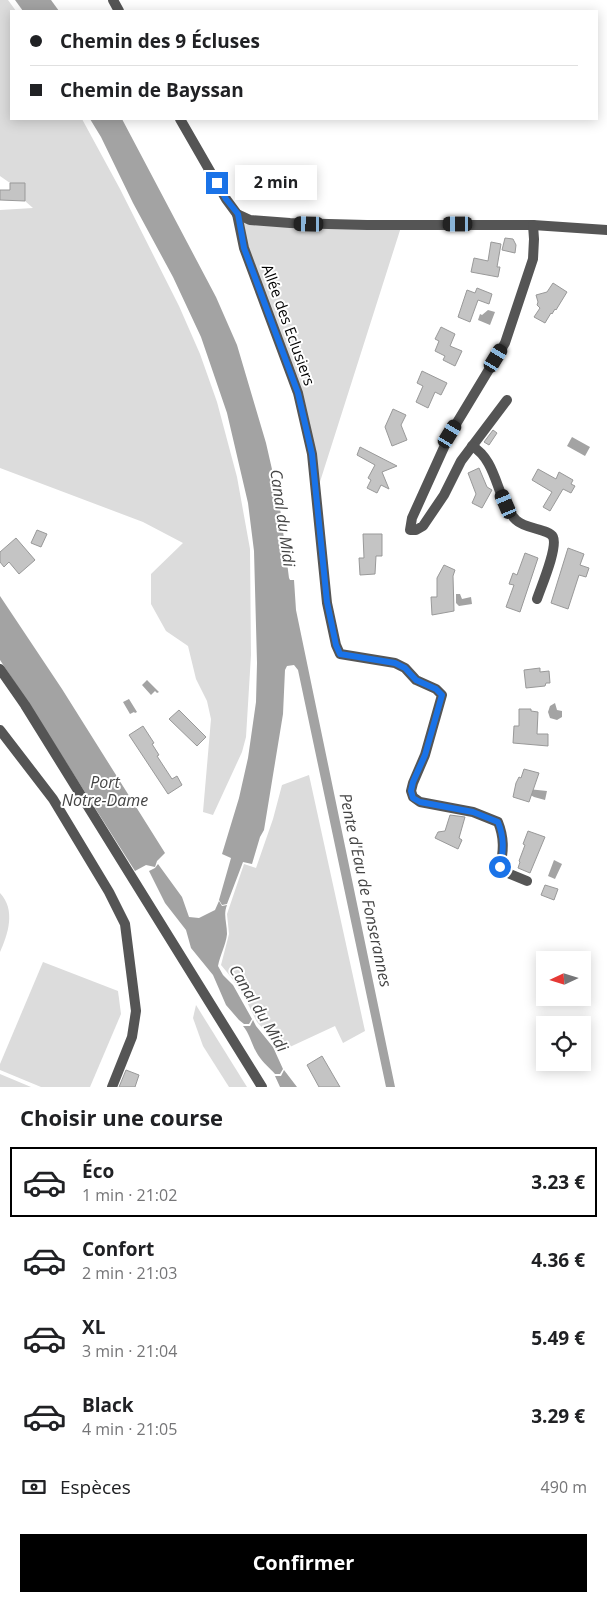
<!DOCTYPE html>
<html lang="fr">
<head>
<meta charset="utf-8">
<style>
  body { margin:0; font-family:"Open Sans",sans-serif; background:#f6f6f6; color:#202124; height:100vh; display:flex; flex-direction:column; font-size:19px; white-space:nowrap }
  * { box-sizing:border-box; margin:0 }
  p { font-size:16px; color:#757577 }
  .icon { flex:none; width:28px; height:28px; fill:none; stroke:currentColor; stroke-width:2; stroke-linecap:round; stroke-linejoin:round }
  .map { position:relative; height:1087px; overflow:hidden }
  .panel { display:flex; flex-direction:column; background:#fff; flex:1 }
  .panel>* { flex:none }
  .top-card { position:absolute; left:10px; top:10px; width:588px; height:110px; border-radius:0px; box-shadow:0 2px 12px #0003; display:grid; align-content:center; height:110px; padding:0 20px; background:#fff }
  .needle { width:32px; rotate:266deg }
  .controls { position:absolute; left:536px; top:951px; display:grid; gap:10px }
  .controls a { display:grid; place-items:center; width:55px; height:55px; border-radius:0px; background:#fff; box-shadow:0 2px 12px #0003; font-size:25px }
  .end { position:absolute; width:22px; height:22px; margin:-11px; border:6px solid #1a73e8; background:#fff; box-shadow:0 0 0 2px #fff }
  .from { border-radius:50% }
  .bubble { position:absolute; height:35px; border-radius:0px; background:#fff; box-shadow:0 2px 12px #0003; font-size:16px; font-weight:700; line-height:35px; text-align:center }
  .car { position:absolute; width:15px; height:30px; margin:-15px -8px; border-radius:6px; box-shadow:0 0 4px 1px #0007; background:linear-gradient(#222 24%,#8ab4d8 0 40%,#222 0 76%,#8ab4d8 0 86%,#222 0) }
  .top-card b { display:flex; align-items:center; gap:18px; height:48px; font-size:19px }
  .top-card b+b { border-top:1px solid #e0e0e0 }
  .top-card i { width:12px; height:12px; background:#202124 }
  ul { padding:0; list-style:none }
  li { display:flex; align-items:center; gap:15px; height:70px; margin:0 10px 8px; padding:0 10px; border:2px solid transparent; border-radius:0px }
  li div { flex:1 }
  li b { display:block; font-size:19px }
  li em { font-style:normal; font-weight:700 }
  li.on { border-color:#000 }
  li>.icon { width:45px; height:45px; stroke-width:1.5 }
  h2 { padding:0 20px; font-size:22px; line-height:60px }
  .pay { display:flex; align-items:center; gap:12px; height:55px; padding:0 20px; font-size:19px }
  .pay p { margin-inline-start:auto }
  .cta { display:flex; gap:10px; margin-top:auto; padding:10px 20px }
  .cta a { flex:1; height:58px; border-radius:0px; background:#000; color:#fff; font-size:20px; font-weight:700; line-height:58px; text-align:center }
  .map>svg:first-child { display:block }
</style>
</head>
<body>
<div class="map">
<svg width="607" height="1087" viewBox="0 0 607 1087">
  <rect width="100%" height="100%" fill="#fff"/>
  <g fill="#dcdcdc">
    <path d="M0 0H8L16 11H11V119H82L120 189 179 306 200 354 217 402 237 477 250 549 251 655 246 737 242 752 213 815 203 812 211 719 207 701 196 679 188 646 166 631 151 604V574L183 543 143 522 0 468V210L33 208 25 201V183H10L0 176Z"/>
    <path d="M237 214 250 220 402 224 318 488 312 454Z"/>
    <path d="M309 775 365 1031 343 1043 335 1026 279 1052 268 1034 257 1022 246 1000 231 977 221 965 229 934 227 914 244 864 256 868 273 819 282 785Z"/>
    <path d="M0 893C16 910 8 934 0 952Z"/>
    <path d="M43 962 118 991 121 1014 90 1087H41L0 1070V1064Z"/>
    <path d="M196 1005 247 1087H229L203 1046 193 1018Z"/>
    <path d="M0 1074 31 1087H0Z"/>
  </g>
  <g fill="#a3a3a3">
    <path d="M15 0H51L59 11H23Z"/>
    <path d="M90 119H122L216 297 237 345 266 443 279 500 289 578 290 580H294L296 610 395 1087H386L298 670 294 665 287 666 285 670 283 714 264 830 260 837 252 864 243 862 227 904 222 905 219 900 231 858 222 854 239 798 248 758 256 702 257 663 254 551 248 503 227 413 201 337 173 277 133 203 101 137Z"/>
    <path d="M488 310 495 312 490 325 478 320 480 314 482 315Z"/>
    <path d="M572 437 590 447 585 456 567 446Z"/>
    <path d="M456 594H460L462 599 471 597 472 604 459 606 456 603Z"/>
    <path d="M0 596 62 689 165 853 157 861 155 867 146 865 135 871 29 704 0 660Z"/>
    <path d="M147 680 159 692 157 693 155 691 151 695 142 685Z"/>
    <path d="M129 699 137 712 135 713 134 712 130 714 123 702Z"/>
    <path d="M555 703 557 710 562 711V717L557 720 550 718 548 712 550 706Z"/>
    <path d="M528 789 547 791 545 800 534 797 527 793Z"/>
    <path d="M554 860 562 864 555 879 548 876Z"/>
    <path d="M158 864 182 897 189 917 199 918 215 910 219 901 222 906 227 905C223 915 227 923 227 934 226 945 220 955 218 966L223 975 233 985 252 1019 249 1024H244L239 1020 226 1005 213 975 191 948 186 930 165 903 149 871 155 868Z"/>
    <path d="M253 1020 256 1026 273 1047 283 1069 280 1074H275C270 1068 263 1063 258 1055 252 1046 250 1034 243 1026H250Z"/>
    <path d="M284 1070 297 1087H280L275 1076H281Z"/>
  </g>
  <g fill="#c4c4c4" stroke="#999">
    <path d="M10 183H25V201L0 200V190H10Z"/>
    <path d="M505 238 513 239 516 245 515 253 502 250Z"/>
    <path d="M491 242 501 244 497 267H500L498 277 471 272 474 258 488 261Z"/>
    <path d="M553 283 567 292 556 310 555 309 552 314 551 313 545 323 534 317 540 308 537 305 538 302 536 295 547 292Z"/>
    <path d="M477 288 492 294 489 304 478 300 470 322 458 317 467 290 475 293Z"/>
    <path d="M441 327 455 334 450 346 462 351 455 366 443 360 445 356 435 351 439 341 435 339Z"/>
    <path d="M422 371 447 383 441 395 435 392 428 408 416 402 423 386 417 383Z"/>
    <path d="M393 409 406 415 401 425 407 440 392 446 385 427Z"/>
    <path d="M493 430 497 433 489 445 484 442Z"/>
    <path d="M360 447 397 466 382 472 389 489 381 485 377 493 367 488 371 480 368 478 375 465 357 455Z"/>
    <path d="M479 468 487 487 492 490 482 508 472 503 476 494 468 473Z"/>
    <path d="M538 469 556 479 559 472 573 480 571 484 575 486 571 493 563 489 550 511 543 507 552 492 532 480Z"/>
    <path d="M37 530 47 534 41 547 31 543Z"/>
    <path d="M363 534H382V556H376L375 574 360 575 359 558H364Z"/>
    <path d="M16 538 35 560 19 574 9 562 4 567 0 562V552Z"/>
    <path d="M568 548 584 554 580 565 589 568 586 577 579 575 568 609 551 603Z"/>
    <path d="M525 553 538 558 520 612 506 607 514 585 509 584 513 573 517 575Z"/>
    <path d="M444 565 455 570 453 576 454 611 432 615 431 597H437V578Z"/>
    <path d="M540 668V672L549 671 550 683H546L545 686 526 688 524 670Z"/>
    <path d="M519 709H531V711L538 712 537 734H548V746L513 743 514 726H519Z"/>
    <path d="M179 710 206 737 197 746 169 719Z"/>
    <path d="M143 726 154 743 152 744 159 755 157 756 172 779 177 776 182 785 168 794 129 735Z"/>
    <path d="M524 769 539 773 529 802 513 797 516 783 519 777 521 778Z"/>
    <path d="M450 815 465 817 459 838 462 840 458 849 435 838 438 832 445 831Z"/>
    <path d="M528 831 545 837 530 873 518 868 520 862 519 861 525 845 523 844Z"/>
    <path d="M545 885 558 889 554 900 541 895Z"/>
    <path d="M322 1056 340 1087H319L307 1065Z"/>
    <path d="M126 1070 139 1075 135 1087H119Z"/>
  </g>
  <g fill="none" stroke-linecap="round" stroke-linejoin="round">
    <g stroke="#555" stroke-width="10">
      <path d="M113 0 119 11"/>
      <path d="M180 119 226 199 237 214 250 220 290 223 367 225H533L607 230"/>
      <path d="M237 214 244 248 298 393 312 454 327 603 336 645 340 654 395 663 405 668 416 680 436 689 442 695 425 755 413 783 411 791 413 797 420 802 473 812 498 822C504 837 504 850 500 867L510 874 527 881"/>
      <path d="M507 400 461 461 444 495 423 526 416 530H410L412 518 450 434 505 343 533 259 534 239 533 225"/>
      <path d="M472 446C498 461 496 500 516 520 525 529 549 529 553 537 558 548 541 587 537 599"/>
      <path d="M0 669 25 705 262 1087"/>
      <path d="M0 730 53 799 109 892 125 924 136 1011 132 1037 112 1087"/>
    </g>
  </g>
  <g fill="none" stroke-linecap="round" stroke-linejoin="round">
    <path stroke="#1a73e8" stroke-width="6" d="M217 183 226 199 238 214 244 248 298 393 312 454 327 602 336 645 340 654 395 663 405 668 416 680 436 689 442 695 425 755 413 782 411 791 413 798 420 802 473 812 498 822C504 837 504 850 500 867"/>
  </g>
  <g text-anchor="middle" stroke-width="4" stroke-linejoin="round" paint-order="stroke">
    <g font-size="15" fill="#000" stroke="#fff">
      <text transform="translate(288 325) rotate(70)" y="5">Allée des Eclusiers</text>
    </g>
    <g font-size="16" font-style="italic" fill="#444" stroke="#fff">
      <text transform="translate(283 518) rotate(82)" y="6">Canal du Midi</text>
      <text x="105" y="788">Port<tspan x="105" dy="18">Notre-Dame</tspan></text>
      <text transform="translate(366 890) rotate(78)" y="6">Pente d'Eau de Fonserannes</text>
      <text transform="translate(259 1008) rotate(59)" y="6">Canal du Midi</text>
    </g>
  </g>
</svg>
<div class="controls">
<a><svg class="needle" viewBox="-14 -14 28 28"><path d="M0-13l5 13h-10z" fill="#e53935"/><path d="M0 13l5-13h-10z" fill="#757577"/></svg></a>
<a><svg class="icon" aria-label="locate" viewBox="0 0 24 24"><circle cx="12" cy="12" r="6"/><path d="M12 2v4M12 18v4M2 12h4M18 12h4"/></svg></a>
</div>
<i class="end from" style="left:500px;top:867px"></i>
<i class="end" style="left:217px;top:183px"></i>
<div class="bubble" style="left:235px;top:165px;width:82px">2 min</div>
<i class="car" style="left:309px;top:224px;rotate:271deg"></i>
<i class="car" style="left:458px;top:224px;rotate:270deg"></i>
<i class="car" style="left:496px;top:358px;rotate:31deg"></i>
<i class="car" style="left:450px;top:434px;rotate:31deg"></i>
<i class="car" style="left:506px;top:504px;rotate:337deg"></i>
<div class="top-card">
<b><i class="from"></i>Chemin des 9 Écluses</b>
<b><i></i>Chemin de Bayssan</b>
</div>
</div>
<section class="panel">
<h2>Choisir une course</h2>
<ul>
<li class="on"><svg class="icon" aria-label="car" viewBox="0 0 24 24"><path d="M5 17H2v-5l4-1 3-4h7l3 4 3 1v5h-3M9 17h6M6 11h13"/><circle cx="7" cy="17" r="2"/><circle cx="17" cy="17" r="2"/></svg><div><b>Éco</b><p>1 min · 21:02</p></div><em>3.23 €</em></li>
<li><svg class="icon" aria-label="car" viewBox="0 0 24 24"><path d="M5 17H2v-5l4-1 3-4h7l3 4 3 1v5h-3M9 17h6M6 11h13"/><circle cx="7" cy="17" r="2"/><circle cx="17" cy="17" r="2"/></svg><div><b>Confort</b><p>2 min · 21:03</p></div><em>4.36 €</em></li>
<li><svg class="icon" aria-label="car" viewBox="0 0 24 24"><path d="M5 17H2v-5l4-1 3-4h7l3 4 3 1v5h-3M9 17h6M6 11h13"/><circle cx="7" cy="17" r="2"/><circle cx="17" cy="17" r="2"/></svg><div><b>XL</b><p>3 min · 21:04</p></div><em>5.49 €</em></li>
<li><svg class="icon" aria-label="car" viewBox="0 0 24 24"><path d="M5 17H2v-5l4-1 3-4h7l3 4 3 1v5h-3M9 17h6M6 11h13"/><circle cx="7" cy="17" r="2"/><circle cx="17" cy="17" r="2"/></svg><div><b>Black</b><p>4 min · 21:05</p></div><em>3.29 €</em></li>
</ul>
<div class="pay"><svg class="icon" aria-label="cash" viewBox="0 0 24 24"><path d="M3 7h18v10H3z"/><circle cx="12" cy="12" r="2"/></svg>Espèces<p>490 m</p></div>
<div class="cta"><a>Confirmer</a></div>
</section>
</body>
</html>
